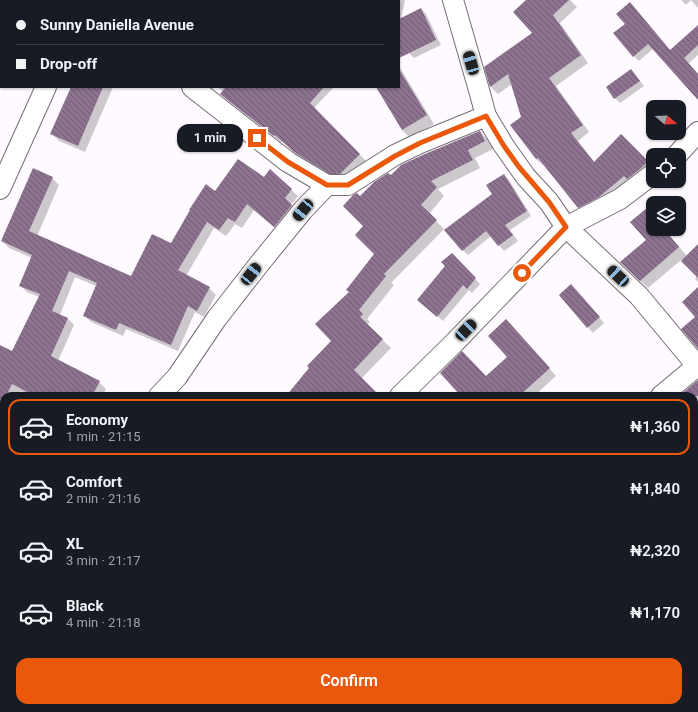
<!DOCTYPE html>
<html lang="en">
<head>
<meta charset="utf-8">
<style>
  body { margin:0; font-family:Roboto,sans-serif; background:#242831; color:#f1f3f6; height:100vh; display:flex; flex-direction:column; font-size:15px; white-space:nowrap }
  * { box-sizing:border-box; margin:0 }
  p { font-size:13px; color:#9ea1a6 }
  .icon { flex:none; width:22px; height:22px; fill:none; stroke:currentColor; stroke-width:2; stroke-linecap:round; stroke-linejoin:round }
  .map { position:relative; flex:1; overflow:hidden }
  .side { position:absolute; left:0px; top:392px; width:698px; height:320px; display:flex; flex-direction:column; background:#171b24; border-radius:12px 12px 0 0; box-shadow:0 1px 3px #0004 }
  .side>* { flex:none }
  .banner { position:absolute; left:0px; top:0px; width:400px; height:88px; box-shadow:0 1px 3px #0004; display:grid; align-content:center; height:88px; padding:0 16px; background:#171b24 }
  .needle { width:26px; rotate:109deg }
  .buttons { position:absolute; left:646px; top:100px; display:grid; gap:8px }
  .buttons a { display:grid; place-items:center; width:40px; height:40px; border-radius:8px; background:#171b24; box-shadow:0 1px 3px #0004; font-size:20px }
  .end { position:absolute; width:18px; height:18px; margin:-9px; border:5px solid #ea580c; background:#fff; box-shadow:0 0 0 2px #fff }
  .from { border-radius:50% }
  .bubble { position:absolute; height:28px; border-radius:12px; background:#171b24; box-shadow:0 1px 3px #0004; font-size:13px; font-weight:600; line-height:28px; text-align:center }
  .car { position:absolute; width:12px; height:24px; margin:-12px -6px; border-radius:5px; box-shadow:0 0 3px 1px #0007; background:linear-gradient(#222 24%,#8ab4d8 0 40%,#222 0 76%,#8ab4d8 0 86%,#222 0) }
  .banner b { display:flex; align-items:center; gap:14px; height:38px; font-size:15px }
  .banner b+b { border-top:1px solid #363941 }
  .banner i { width:10px; height:10px; background:#f1f3f6 }
  ul { padding:7px 0 0; list-style:none }
  li { display:flex; align-items:center; gap:12px; height:56px; margin:0 8px 6px; padding:0 8px; border:2px solid transparent; border-radius:12px }
  li div { flex:1 }
  li b { display:block; font-size:15px }
  li em { font-style:normal; font-weight:600 }
  li.on { border-color:#ea580c }
  li>.icon { width:36px; height:36px; stroke-width:1.5 }
  .primary-button { display:flex; gap:8px; margin-top:auto; padding:8px 16px }
  .primary-button a { flex:1; height:46px; border-radius:12px; background:#ea580c; color:#fff; font-size:16px; font-weight:600; line-height:46px; text-align:center }
  .map>svg:first-child { display:block }
</style>
</head>
<body>
<div class="map">
<svg width="698" height="712" viewBox="0 0 698 712">
  <defs>
    <pattern id="building-back-hatch" width="6" height="6" patternUnits="userSpaceOnUse"><rect width="6" height="6" fill="#8d7390"/><path d="M-1 5l2 2M0 0l6 6M5-1l2 2" fill="none" stroke="#6e5b71"/></pattern>
  </defs>
  <rect width="100%" height="100%" fill="#fffaff"/>
  <g fill="#0003">
    <path d="M0 0H47L1 1V16Z"/>
    <path d="M63 0H79V1Z"/>
    <path d="M157 0H201L202 1H157Z"/>
    <path d="M307 0H360L362 1H306Z"/>
    <path d="M364 0H405L401 19 421 9 426 14 441 45 414 58 409 53 399 32V1H364Z"/>
    <path d="M528 0H570L577 7 560 23 588 63 556 86 589 132 578 141 595 163 621 135 653 167 586 215 579 207 545 165 544 166 536 159 522 117 512 84 498 94 491 87 486 68 533 33Z"/>
    <path d="M681 0H698V8L691 0 686 5Z"/>
    <path d="M630 3 671 51 698 39V55L688 64 698 75V98L654 48 639 61 634 56 626 24Z"/>
    <path d="M399 66 434 124 410 138 402 130 377 87H399Z"/>
    <path d="M631 70 644 86 620 103 615 98Z"/>
    <path d="M72 87H113L85 152 59 141 52 134Z"/>
    <path d="M217 87H334L314 108 366 161 346 180H338L302 159 282 141 281 142 227 100 221 94 223 91Z"/>
    <path d="M480 132 488 140 493 149 475 158 480 168 438 189 444 196 429 214 444 229 391 283 394 285 367 319 370 322 367 325 391 348 361 379 378 396H287L333 341 350 292 376 254 365 226 360 198 391 176Z"/>
    <path d="M270 171 298 196 291 205 298 212 281 233 254 210 242 228 235 224 226 236 214 228 186 276 209 288 216 295 204 317 195 312 178 351 126 329 123 336 91 322 84 315 96 286 75 277 60 315 67 318 74 325 58 361 99 382 106 389 102 396H30L21 391 19 396H4V432L3 435 0 434V346L13 352 39 297 27 292 20 285 32 258 9 248 2 241 52 178 59 185 37 236 132 277 171 244 215 192 264 178Z"/>
    <path d="M504 175 509 180 531 216 510 230 518 241 504 251 491 236 468 255 463 250Z"/>
    <path d="M653 216V229H664L687 256 698 245V282L695 279 697 276 681 260 648 288 629 270 647 240Z"/>
    <path d="M452 254 480 284 472 293 469 290 443 321 424 305Z"/>
    <path d="M576 291 604 323 593 333 560 295Z"/>
    <path d="M514 328 556 376 534 396H463L508 357Z"/>
    <path d="M698 381V467L694 462V396H681Z"/>
    <path d="M0 562 3 566 0 569Z"/>
    <path d="M694 658 698 662V703L694 699Z"/>
    <path d="M0 680 4 684V708H29L33 712H0Z"/>
    <path d="M89 708H103L108 712H86Z"/>
    <path d="M241 708H248L252 712H237Z"/>
    <path d="M320 708H480L481 709 478 712H317Z"/>
  </g>
  <g fill="url(#building-back-hatch)">
    <path d="M526 0H569L553 15 581 55 549 78 583 125 571 133 594 162 621 134 648 161 640 169 627 179 624 176 599 197 578 208 538 158 536 159 510 125 521 117 508 74 490 87 484 67 532 33 513 12Z"/>
    <path d="M630 2 670 50 698 25V45L684 58 698 74V100L648 44 633 57 613 33 625 24 616 14Z"/>
    <path d="M421 8 436 40 399 58V19Z"/>
    <path d="M399 69 427 115 402 130 376 87H399Z"/>
    <path d="M631 69 640 81 614 99 606 87Z"/>
    <path d="M71 87H103L78 146 50 134Z"/>
    <path d="M226 87H324L310 103 360 154 340 174H330L294 152 275 135 274 136 220 94Z"/>
    <path d="M480 131 485 141 468 150 473 160 431 181 437 187 421 205 437 220 384 274 386 276 359 310 363 314 360 317 383 339 354 370 380 396H286L309 368 307 366 331 341 315 324 349 292 346 290 374 254 355 235 363 226 343 206 353 195 357 193 360 196 374 182 388 173 391 175 401 165 425 154Z"/>
    <path d="M238 159 264 177 270 169 292 189 285 198 292 205 274 227 247 204 235 222 228 218 219 230 207 222 178 270 210 287 197 311 188 306 171 345 119 323 116 330 83 316 97 283 69 271 52 311 68 318 51 356 100 381 92 396H35L12 384 6 396H4V400L0 408V345L12 351 40 294 19 286 32 255 1 241 33 168 53 177 29 231 131 276 152 234 171 243 190 210H189L206 184 215 191Z"/>
    <path d="M504 174 527 211 505 225 513 235 498 246 486 231 462 251 444 230 492 194 486 185Z"/>
    <path d="M647 208 653 215V229H664L679 247 640 281 620 262 646 240 630 222Z"/>
    <path d="M698 244V278L681 261Z"/>
    <path d="M452 253 476 278 467 289 463 285 437 317 417 300 445 266 441 262Z"/>
    <path d="M571 284 600 317 587 328 559 295Z"/>
    <path d="M698 287V349L681 329 695 317 682 302Z"/>
    <path d="M506 319 550 368 519 396H461L440 373 462 351 486 376 507 357 488 336Z"/>
    <path d="M698 380V396H679Z"/>
  </g>
  <g fill="none" stroke-linecap="round" stroke-linejoin="round">
    <defs>
      <g id="street">
        <path d="M50 0 51 1"/>
        <path d="M453 0 479 90 486 116 504 146 526 177 549 202 566 227 639 296 698 367"/>
        <path d="M144 1 145 0"/>
        <path d="M192 87 288 162 327 185H348L395 155 420 143 486 116"/>
        <path d="M677 155 698 132"/>
        <path d="M0 189 46 87"/>
        <path d="M159 396 177 377 217 318 260 263 303 210 327 185"/>
        <path d="M400 396 455 342 566 227 620 199 653 174"/>
        <path d="M661 396 697 366"/>
        <path d="M0 532 4 528"/>
        <path d="M694 598 698 594"/>
        <path d="M64 712 68 708"/>
        <path d="M300 712 303 708"/>
        <path d="M545 712 549 708"/>
      </g>
    </defs>
    <use href="#street" stroke="#756e75" stroke-width="22"/>
    <use href="#street" stroke="#fff" stroke-width="20"/>
  </g>
  <g fill="none" stroke-linecap="round" stroke-linejoin="round">
    <path stroke="#ea580c" stroke-width="5" d="M257 138 288 162 327 185H348L395 156 420 143 486 116 504 146 519 167 549 202 566 227 522 273"/>
  </g>
</svg>
<div class="buttons">
<a><svg class="needle" viewBox="-14 -14 28 28"><path d="M0-13l5 13h-10z" fill="#e53935"/><path d="M0 13l5-13h-10z" fill="#9ea1a6"/></svg></a>
<a><svg class="icon" aria-label="locate" viewBox="0 0 24 24"><circle cx="12" cy="12" r="6"/><path d="M12 2v4M12 18v4M2 12h4M18 12h4"/></svg></a>
<a><svg class="icon" aria-label="layers" viewBox="0 0 24 24"><path d="M12 4l9 5-9 5-9-5zM3 14l9 5 9-5"/></svg></a>
</div>
<i class="end from" style="left:522px;top:273px"></i>
<i class="end" style="left:257px;top:138px"></i>
<div class="bubble" style="left:177px;top:124px;width:66px">1 min</div>
<i class="car" style="left:471px;top:63px;rotate:344deg"></i>
<i class="car" style="left:303px;top:210px;rotate:219deg"></i>
<i class="car" style="left:251px;top:274px;rotate:38deg"></i>
<i class="car" style="left:618px;top:276px;rotate:313deg"></i>
<i class="car" style="left:466px;top:330px;rotate:44deg"></i>
<div class="banner">
<b><i class="from"></i>Sunny Daniella Avenue</b>
<b><i></i>Drop-off</b>
</div>
<section class="side">
<ul>
<li class="on"><svg class="icon" aria-label="car" viewBox="0 0 24 24"><path d="M5 17H2v-5l4-1 3-4h7l3 4 3 1v5h-3M9 17h6M6 11h13"/><circle cx="7" cy="17" r="2"/><circle cx="17" cy="17" r="2"/></svg><div><b>Economy</b><p>1 min · 21:15</p></div><em>₦1,360</em></li>
<li><svg class="icon" aria-label="car" viewBox="0 0 24 24"><path d="M5 17H2v-5l4-1 3-4h7l3 4 3 1v5h-3M9 17h6M6 11h13"/><circle cx="7" cy="17" r="2"/><circle cx="17" cy="17" r="2"/></svg><div><b>Comfort</b><p>2 min · 21:16</p></div><em>₦1,840</em></li>
<li><svg class="icon" aria-label="car" viewBox="0 0 24 24"><path d="M5 17H2v-5l4-1 3-4h7l3 4 3 1v5h-3M9 17h6M6 11h13"/><circle cx="7" cy="17" r="2"/><circle cx="17" cy="17" r="2"/></svg><div><b>XL</b><p>3 min · 21:17</p></div><em>₦2,320</em></li>
<li><svg class="icon" aria-label="car" viewBox="0 0 24 24"><path d="M5 17H2v-5l4-1 3-4h7l3 4 3 1v5h-3M9 17h6M6 11h13"/><circle cx="7" cy="17" r="2"/><circle cx="17" cy="17" r="2"/></svg><div><b>Black</b><p>4 min · 21:18</p></div><em>₦1,170</em></li>
</ul>
<div class="primary-button"><a>Confirm</a></div>
</section>
</div>
</body>
</html>
